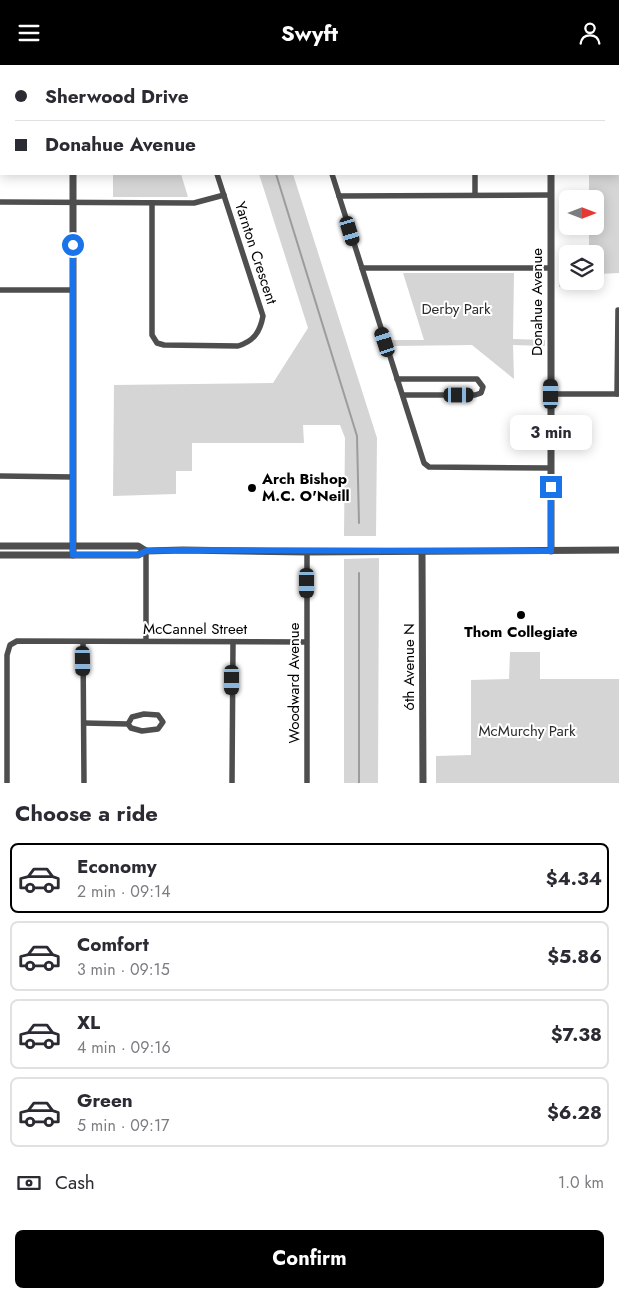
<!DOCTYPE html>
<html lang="en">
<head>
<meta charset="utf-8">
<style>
  body { margin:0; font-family:Jost,sans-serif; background:#f7f7f7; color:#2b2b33; height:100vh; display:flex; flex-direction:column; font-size:19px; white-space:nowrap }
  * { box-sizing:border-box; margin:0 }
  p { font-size:16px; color:#7c7c81 }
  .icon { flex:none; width:28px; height:28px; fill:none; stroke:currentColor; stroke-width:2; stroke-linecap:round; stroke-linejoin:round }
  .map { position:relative; height:718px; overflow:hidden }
  .details { display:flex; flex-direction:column; background:#fff; flex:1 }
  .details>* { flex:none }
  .banner { position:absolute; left:0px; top:0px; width:620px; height:110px; box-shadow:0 2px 12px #0003; display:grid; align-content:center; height:110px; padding:0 15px; background:#fff }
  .needle { width:32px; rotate:90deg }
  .buttons { position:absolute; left:559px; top:125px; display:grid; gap:10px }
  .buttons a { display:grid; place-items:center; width:45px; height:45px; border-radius:8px; background:#fff; box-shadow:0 2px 12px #0003; font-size:25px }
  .end { position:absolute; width:22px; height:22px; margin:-11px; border:6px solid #1a73e8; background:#fff; box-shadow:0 0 0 2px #fff }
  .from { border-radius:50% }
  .bubble { position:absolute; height:35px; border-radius:8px; background:#fff; box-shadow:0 2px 12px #0003; font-size:16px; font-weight:700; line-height:35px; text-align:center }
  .car { position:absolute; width:15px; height:30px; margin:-15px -8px; border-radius:6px; box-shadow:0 0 4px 1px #0007; background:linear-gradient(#222 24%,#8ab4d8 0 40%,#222 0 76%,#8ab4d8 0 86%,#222 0) }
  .banner b { display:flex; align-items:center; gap:18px; height:48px; font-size:19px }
  .banner b+b { border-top:1px solid #e1e1e2 }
  .banner i { width:12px; height:12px; background:#2b2b33 }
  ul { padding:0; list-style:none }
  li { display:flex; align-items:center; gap:15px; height:70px; margin:0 10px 8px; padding:0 5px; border:2px solid #e1e1e2; border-radius:8px }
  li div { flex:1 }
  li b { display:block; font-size:19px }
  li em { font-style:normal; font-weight:700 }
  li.selected { border-color:#000 }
  li>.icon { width:45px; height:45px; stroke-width:1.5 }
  h2 { padding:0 15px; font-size:22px; line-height:60px }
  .pay { display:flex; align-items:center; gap:12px; height:55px; padding:0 15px; font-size:19px }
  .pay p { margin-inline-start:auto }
  .cta { display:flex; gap:10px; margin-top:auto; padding:10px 15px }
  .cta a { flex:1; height:58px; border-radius:8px; background:#000; color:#fff; font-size:20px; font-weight:700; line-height:58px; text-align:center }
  header { display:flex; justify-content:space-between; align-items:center; height:65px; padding:0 15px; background:#000; color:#fff; font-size:22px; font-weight:700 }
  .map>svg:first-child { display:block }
</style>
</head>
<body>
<header><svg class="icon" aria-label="menu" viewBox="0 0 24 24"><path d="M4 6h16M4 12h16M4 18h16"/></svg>Swyft<svg class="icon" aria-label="person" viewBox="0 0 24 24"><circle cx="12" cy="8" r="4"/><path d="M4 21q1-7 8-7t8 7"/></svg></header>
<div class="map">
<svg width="619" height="718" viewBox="0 0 619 718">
  <rect width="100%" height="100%" fill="#fff"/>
  <g fill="#d5d5d5">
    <path d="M619 82V208L598 209V222H559V193H567L568 216H595V189H589V161H595V134H589V109H619Z"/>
    <path d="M113 109H181L188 132H113Z"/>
    <path d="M259 109H293L377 373 376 471H344L345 373 340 360H303L304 378H192V406H176V429L113 431 114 320 273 318 308 263Z"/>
    <path d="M403 208H514L513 274 545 275V281L513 280 514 314 472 280 394 281 392 275H424Z"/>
    <path d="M379 493 378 718H344V494Z"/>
    <path d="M510 587H540V614H619V718H436V691L471 690V615L509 614Z"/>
  </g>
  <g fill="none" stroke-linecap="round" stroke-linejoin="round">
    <g stroke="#9c9c9c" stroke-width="2">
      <path d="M245 0V1"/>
      <path d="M276 109 357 371 359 458"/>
      <path d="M359 508V718"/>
    </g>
    <g stroke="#4e4e4e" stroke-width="5.5">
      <path d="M182 0 183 1"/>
      <path d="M314 0V1"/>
      <path d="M0 51H1"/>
      <path d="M332 109 424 398 429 402 551 403"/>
      <path d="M475 109V130"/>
      <path d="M339 131 551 130"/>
      <path d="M0 137 194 138 224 130"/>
      <path d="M152 138V270L157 278 164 280 238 281C254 276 260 267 263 251L217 109"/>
      <path d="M362 203H551"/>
      <path d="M0 225H73"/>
      <path d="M397 314H477L483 322 481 328 475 330H403"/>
      <path d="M551 329H619"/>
      <path d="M617 329 618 245"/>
      <path d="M0 411 73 412"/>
      <path d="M146 486V576"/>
      <path d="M83 577 84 718"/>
      <path d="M84 658 128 659 131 663 142 666 158 664 163 657 158 650 144 649 132 652 128 659"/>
      <path d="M7 718V590L10 580 17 576 306 577"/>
      <path d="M232 718 233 577"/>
      <path d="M307 718V487"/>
    </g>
    <g stroke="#4e4e4e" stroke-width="7">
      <path d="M67 0V1"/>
      <path d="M550 0V1"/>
      <path d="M78 1V0"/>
      <path d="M551 109V486"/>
      <path d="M0 481H138L146 486"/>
      <path d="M422 487 423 718"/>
      <path d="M0 490H138L146 486 183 485 307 487 619 485"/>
      <path d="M73 490V109"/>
    </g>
  </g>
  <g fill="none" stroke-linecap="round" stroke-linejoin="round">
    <path stroke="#1a73e8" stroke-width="6" d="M73 180V490H138L146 486 183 485 551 486V422"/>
  </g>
  <g fill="#000" stroke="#fff" stroke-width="2">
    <circle cx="252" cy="423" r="5"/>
    <circle cx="521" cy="550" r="5"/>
  </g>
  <g text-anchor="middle" stroke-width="4" stroke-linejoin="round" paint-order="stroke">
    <g font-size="15" fill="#000" stroke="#fff">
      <text transform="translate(256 188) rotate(72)" y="5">Yarnton Crescent</text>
      <text transform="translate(537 237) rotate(-90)" y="5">Donahue Avenue</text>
      <text x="195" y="569">McCannel Street</text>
      <text transform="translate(409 602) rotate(-90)" y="5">6th Avenue N</text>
      <text transform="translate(294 618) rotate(-90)" y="5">Woodward Avenue</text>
    </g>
    <g font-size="15" fill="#2c2c2c" stroke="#fff">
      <text x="456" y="249">Derby Park</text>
      <text x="527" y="671">McMurchy Park</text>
    </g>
    <g font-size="15" font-weight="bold" fill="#000" stroke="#fff" text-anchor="start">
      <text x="262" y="419">Arch Bishop<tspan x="262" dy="17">M.C. O'Neill</tspan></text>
      <text x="521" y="572" text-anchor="middle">Thom Collegiate</text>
    </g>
  </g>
</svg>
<div class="buttons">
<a><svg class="needle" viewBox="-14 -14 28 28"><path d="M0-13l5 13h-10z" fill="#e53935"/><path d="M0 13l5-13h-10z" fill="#7c7c81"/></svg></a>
<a><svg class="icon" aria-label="layers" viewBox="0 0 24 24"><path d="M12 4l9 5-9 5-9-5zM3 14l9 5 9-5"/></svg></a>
</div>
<i class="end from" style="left:73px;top:180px"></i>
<i class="end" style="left:551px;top:422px"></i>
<div class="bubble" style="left:510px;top:350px;width:82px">3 min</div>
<i class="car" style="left:350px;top:166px;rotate:163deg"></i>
<i class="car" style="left:385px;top:277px;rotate:342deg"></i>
<i class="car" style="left:551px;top:329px;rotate:0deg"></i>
<i class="car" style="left:459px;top:330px;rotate:90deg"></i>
<i class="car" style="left:307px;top:518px;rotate:180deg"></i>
<i class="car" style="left:83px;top:596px;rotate:179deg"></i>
<i class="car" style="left:232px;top:615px;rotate:180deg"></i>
<div class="banner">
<b><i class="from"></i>Sherwood Drive</b>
<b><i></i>Donahue Avenue</b>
</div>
</div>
<section class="details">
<h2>Choose a ride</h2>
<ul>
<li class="selected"><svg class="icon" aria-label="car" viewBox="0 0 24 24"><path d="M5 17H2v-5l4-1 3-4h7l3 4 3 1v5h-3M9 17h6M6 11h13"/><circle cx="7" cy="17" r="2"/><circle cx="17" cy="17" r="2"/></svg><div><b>Economy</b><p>2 min · 09:14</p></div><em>$4.34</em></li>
<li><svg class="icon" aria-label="car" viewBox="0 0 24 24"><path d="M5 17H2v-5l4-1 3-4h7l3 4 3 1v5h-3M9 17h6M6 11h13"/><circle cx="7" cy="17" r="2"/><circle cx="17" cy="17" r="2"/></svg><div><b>Comfort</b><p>3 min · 09:15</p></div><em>$5.86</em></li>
<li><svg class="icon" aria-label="car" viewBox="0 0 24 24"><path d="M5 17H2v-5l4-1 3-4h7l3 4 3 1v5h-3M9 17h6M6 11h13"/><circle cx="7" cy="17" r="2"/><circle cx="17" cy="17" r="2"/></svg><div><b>XL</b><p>4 min · 09:16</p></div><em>$7.38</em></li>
<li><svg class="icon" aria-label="car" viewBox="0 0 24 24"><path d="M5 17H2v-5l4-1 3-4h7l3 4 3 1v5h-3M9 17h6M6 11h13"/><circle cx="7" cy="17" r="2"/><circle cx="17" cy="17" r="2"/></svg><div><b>Green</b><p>5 min · 09:17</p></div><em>$6.28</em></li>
</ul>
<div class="pay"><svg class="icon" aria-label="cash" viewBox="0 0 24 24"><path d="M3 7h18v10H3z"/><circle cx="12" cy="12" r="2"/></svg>Cash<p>1.0 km</p></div>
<div class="cta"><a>Confirm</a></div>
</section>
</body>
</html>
